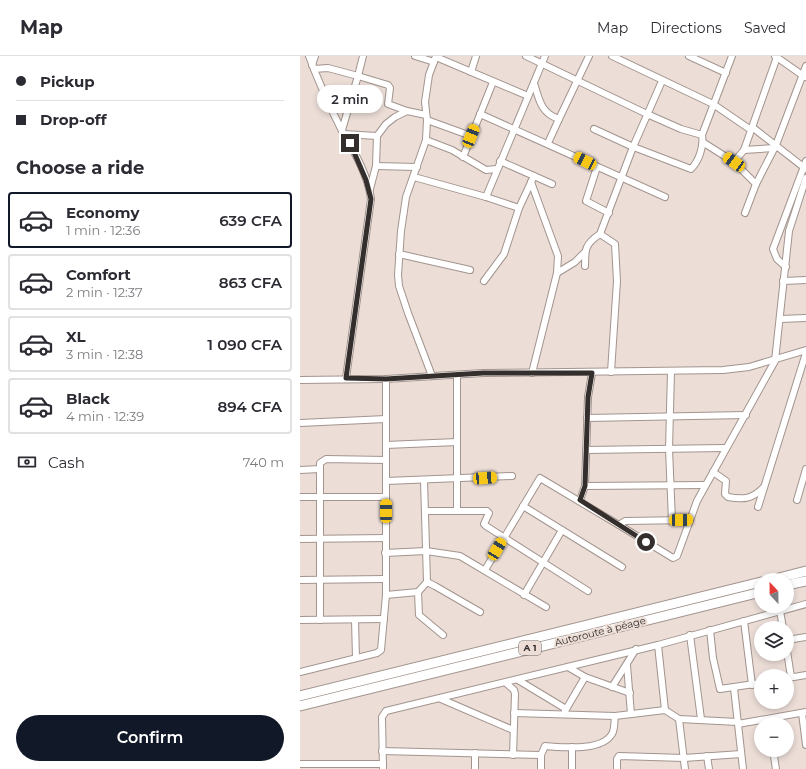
<!DOCTYPE html>
<html lang="en">
<head>
<meta charset="utf-8">
<style>
  body { margin:0; font-family:Montserrat,sans-serif; background:#f2f2f3; color:#2b2b33; height:100vh; display:flex; flex-direction:column; font-size:15px; white-space:nowrap }
  * { box-sizing:border-box; margin:0 }
  p { font-size:13px; color:#7c7c81 }
  .icon { flex:none; width:22px; height:22px; fill:none; stroke:currentColor; stroke-width:2; stroke-linecap:round; stroke-linejoin:round }
  .map { position:relative; flex:1; overflow:hidden }
  .panel { display:flex; flex-direction:column; background:#fff; width:300px }
  .panel>* { flex:none }
  .guide { display:grid; align-content:center; height:88px; padding:0 16px; background:#fff }
  .needle { width:26px; rotate:338deg }
  .buttons { position:absolute; left:454px; top:517px; display:grid; gap:8px }
  .buttons a { display:grid; place-items:center; width:40px; height:40px; border-radius:50%; background:#fff; box-shadow:0 2px 6px #0003; font-size:20px }
  .end { position:absolute; width:18px; height:18px; margin:-9px; border:5px solid #342e2c; background:#fff; box-shadow:0 0 0 2px #fff }
  .from { border-radius:50% }
  .bubble { position:absolute; height:28px; border-radius:14px; background:#fff; box-shadow:0 2px 6px #0003; font-size:13px; font-weight:600; line-height:28px; text-align:center }
  .car { position:absolute; width:12px; height:24px; margin:-12px -6px; border-radius:5px; box-shadow:0 0 3px 1px #0007; background:linear-gradient(#f5c518 24%,#345 0 40%,#f5c518 0 76%,#345 0 86%,#f5c518 0) }
  .guide b { display:flex; align-items:center; gap:14px; height:38px; font-size:15px }
  .guide b+b { border-top:1px solid #e1e1e2 }
  .guide i { width:10px; height:10px; background:#2b2b33 }
  ul { padding:0; list-style:none }
  li { display:flex; align-items:center; gap:12px; height:56px; margin:0 8px 6px; padding:0 8px; border:2px solid #e1e1e2; border-radius:4px }
  li div { flex:1 }
  li b { display:block; font-size:15px }
  li em { font-style:normal; font-weight:600 }
  li.current { border-color:#111827 }
  li>.icon { width:36px; height:36px; stroke-width:1.5 }
  h2 { padding:0 16px; font-size:18px; line-height:48px }
  .pay { display:flex; align-items:center; gap:10px; height:44px; padding:0 16px; font-size:15px }
  .pay p { margin-inline-start:auto }
  .primary-button { display:flex; gap:8px; margin-top:auto; padding:8px 16px }
  .primary-button a { flex:1; height:46px; border-radius:24px; background:#111827; color:#fff; font-size:16px; font-weight:600; line-height:46px; text-align:center }
  header { display:flex; align-items:center; gap:24px; box-sizing:border-box; height:56px; padding:0 20px; background:#fff; border-bottom:1px solid #e1e1e2 }
  header strong { font-size:19px }
  nav { display:flex; gap:22px; margin-inline-start:auto; font-size:14px }
  main { display:flex; flex:1; min-height:0 }
  .map>svg:first-child { display:block }
</style>
</head>
<body>
<header>
<strong>Map</strong>
<nav><a>Map</a><a>Directions</a><a>Saved</a></nav>
</header>
<main>
<section class="panel">
<div class="guide">
<b><i class="from"></i>Pickup</b>
<b><i></i>Drop-off</b>
</div>
<h2>Choose a ride</h2>
<ul>
<li class="current"><svg class="icon" aria-label="car" viewBox="0 0 24 24"><path d="M5 17H2v-5l4-1 3-4h7l3 4 3 1v5h-3M9 17h6M6 11h13"/><circle cx="7" cy="17" r="2"/><circle cx="17" cy="17" r="2"/></svg><div><b>Economy</b><p>1 min · 12:36</p></div><em>639 CFA</em></li>
<li><svg class="icon" aria-label="car" viewBox="0 0 24 24"><path d="M5 17H2v-5l4-1 3-4h7l3 4 3 1v5h-3M9 17h6M6 11h13"/><circle cx="7" cy="17" r="2"/><circle cx="17" cy="17" r="2"/></svg><div><b>Comfort</b><p>2 min · 12:37</p></div><em>863 CFA</em></li>
<li><svg class="icon" aria-label="car" viewBox="0 0 24 24"><path d="M5 17H2v-5l4-1 3-4h7l3 4 3 1v5h-3M9 17h6M6 11h13"/><circle cx="7" cy="17" r="2"/><circle cx="17" cy="17" r="2"/></svg><div><b>XL</b><p>3 min · 12:38</p></div><em>1 090 CFA</em></li>
<li><svg class="icon" aria-label="car" viewBox="0 0 24 24"><path d="M5 17H2v-5l4-1 3-4h7l3 4 3 1v5h-3M9 17h6M6 11h13"/><circle cx="7" cy="17" r="2"/><circle cx="17" cy="17" r="2"/></svg><div><b>Black</b><p>4 min · 12:39</p></div><em>894 CFA</em></li>
</ul>
<div class="pay"><svg class="icon" aria-label="cash" viewBox="0 0 24 24"><path d="M3 7h18v10H3z"/><circle cx="12" cy="12" r="2"/></svg>Cash<p>740 m</p></div>
<div class="primary-button"><a>Confirm</a></div>
</section>
<div class="map">
<svg width="506" height="713" viewBox="0 0 506 713">
  <rect width="100%" height="100%" fill="#ecddd7"/>
  <g fill="none" stroke-linecap="round" stroke-linejoin="round">
    <defs>
      <g id="minor">
        <path d="M9 0C18 25 29 49 41 73 53 94 68 118 71 143L46 322"/>
        <path d="M115 0 134 6"/>
        <path d="M226 0 347 58 381 73 402 79"/>
        <path d="M312 0 413 48 451 74"/>
        <path d="M389 0 426 17"/>
        <path d="M475 0 505 21"/>
        <path d="M136 1 228 40"/>
        <path d="M12 9 15 0"/>
        <path d="M14 13 28 12 58 20 63 0"/>
        <path d="M171 16 176 0"/>
        <path d="M234 27C239 44 241 57 259 63L248 87"/>
        <path d="M107 55 126 59"/>
        <path d="M180 58 365 141"/>
        <path d="M259 63 289 0"/>
        <path d="M127 64 171 80"/>
        <path d="M452 71 506 113"/>
        <path d="M294 73 331 90 391 113C399 105 404 90 402 79L432 0"/>
        <path d="M42 74 58 20 88 29 90 32 88 48 107 55 95 61 86 68 77 80 76 110 70 133"/>
        <path d="M44 78 77 80"/>
        <path d="M126 84 152 94 186 114 197 113"/>
        <path d="M404 87 434 106 456 128"/>
        <path d="M444 94 475 92"/>
        <path d="M163 101 193 26"/>
        <path d="M434 106 444 94 477 1"/>
        <path d="M76 110 117 111"/>
        <path d="M297 111 286 145 309 157"/>
        <path d="M234 120 252 128"/>
        <path d="M114 121 186 141 219 152"/>
        <path d="M231 126 258 200 257 217 232 317"/>
        <path d="M186 141 245 0"/>
        <path d="M445 157 456 128 476 89 506 10"/>
        <path d="M300 178 315 188 317 225 311 316"/>
        <path d="M99 198 170 214"/>
        <path d="M285 210C285 193 285 188 300 178L333 91 362 25"/>
        <path d="M486 211 477 203 473 193 506 105"/>
        <path d="M257 217 275 206 285 196"/>
        <path d="M184 225 204 198 219 152 234 120 200 105"/>
        <path d="M483 225 506 224"/>
        <path d="M480 263 506 262"/>
        <path d="M371 315 369 393 372 465"/>
        <path d="M157 319V455"/>
        <path d="M132 320 108 257 99 230 98 219 101 175 106 141 126 84 127 64 125 46 129 19 136 0"/>
        <path d="M0 324 86 323 183 317 423 314 449 311 506 294"/>
        <path d="M287 362 446 359"/>
        <path d="M0 367 86 363"/>
        <path d="M86 389 157 386"/>
        <path d="M286 394 425 392"/>
        <path d="M0 414 20 413"/>
        <path d="M413 416 426 425 425 438 428 441C444 444 452 443 464 431"/>
        <path d="M86 425 212 420"/>
        <path d="M285 430 405 429"/>
        <path d="M0 441H86"/>
        <path d="M280 444 285 430 288 341 292 317"/>
        <path d="M497 444 506 413"/>
        <path d="M223 450 322 511"/>
        <path d="M458 451 506 297"/>
        <path d="M125 455H187L189 457 184 468 186 470 288 535"/>
        <path d="M319 469 373 502 377 500 397 445 475 305 489 175 506 122"/>
        <path d="M0 483 86 482"/>
        <path d="M85 497 126 495 160 500 246 551"/>
        <path d="M185 514 240 422 319 469 325 465 389 464"/>
        <path d="M0 524 85 523"/>
        <path d="M127 526 135 530 180 556"/>
        <path d="M118 536 119 559 143 579"/>
        <path d="M86 539 118 536 127 526 124 424"/>
        <path d="M224 539 262 474"/>
        <path d="M480 555 483 572"/>
        <path d="M0 564 84 563"/>
        <path d="M20 564V407L26 403 86 404"/>
        <path d="M55 564 56 602"/>
        <path d="M444 565 452 629"/>
        <path d="M410 574 413 602 420 633 461 627"/>
        <path d="M390 579 401 663"/>
        <path d="M487 584 506 581"/>
        <path d="M358 589 365 654"/>
        <path d="M487 595 491 621"/>
        <path d="M327 609 331 658"/>
        <path d="M268 611 285 621 330 637"/>
        <path d="M0 616 77 597 81 594 86 539V323"/>
        <path d="M488 622 506 619"/>
        <path d="M218 624 266 653"/>
        <path d="M206 627 214 634 215 638 213 699"/>
        <path d="M312 631 336 593"/>
        <path d="M434 632 443 713"/>
        <path d="M141 643 213 674"/>
        <path d="M265 655 285 621"/>
        <path d="M214 657 315 660 365 654 379 663 438 666"/>
        <path d="M502 657 506 689"/>
        <path d="M379 663 385 713"/>
        <path d="M438 668 506 656"/>
        <path d="M272 691V713"/>
        <path d="M473 694 476 713"/>
        <path d="M82 695 241 699"/>
        <path d="M407 700 409 713"/>
        <path d="M0 708H83"/>
        <path d="M83 713 82 661 86 655 358 589 506 548"/>
        <path d="M175 713V697"/>
        <path d="M241 713V699L245 690C262 691 301 696 312 678 315 673 314 666 315 660"/>
        <path d="M317 713V703L319 700 384 702 441 698"/>
      </g>
      <g id="highway">
        <path d="M471 524 506 515"/>
        <path d="M487 529 506 525"/>
        <path d="M0 640 461 526"/>
        <path d="M0 650 461 536"/>
      </g>
    </defs>
    <use href="#minor" stroke="#a2948e" stroke-width="8"/>
    <use href="#highway" stroke="#a2948e" stroke-width="11"/>
    <use href="#minor" stroke="#fff" stroke-width="6"/>
    <use href="#highway" stroke="#fff" stroke-width="9"/>
  </g>
  <g fill="none" stroke-linecap="round" stroke-linejoin="round">
    <path stroke="#342e2c" stroke-width="5" d="M50 87 66 124 71 143 46 322 86 323 183 317H292L288 341 285 430 280 444 346 486"/>
  </g>
  <g text-anchor="middle" stroke-width="4" stroke-linejoin="round" paint-order="stroke">
    <rect fill="#ecddd7" stroke="#6b625f" stroke-width="1" x="219" y="585" width="22" height="14" rx="3"/>
    <g font-size="9" font-weight="bold" fill="#342e2c">
      <text x="230" y="595">A 1</text>
    </g>
    <g font-size="10" fill="#342e2c" stroke="#ecddd7">
      <text transform="translate(300 575) rotate(-14)" y="4">Autoroute à péage</text>
    </g>
  </g>
</svg>
<div class="buttons">
<a><svg class="needle" viewBox="-14 -14 28 28"><path d="M0-13l5 13h-10z" fill="#e53935"/><path d="M0 13l5-13h-10z" fill="#7c7c81"/></svg></a>
<a><svg class="icon" aria-label="layers" viewBox="0 0 24 24"><path d="M12 4l9 5-9 5-9-5zM3 14l9 5 9-5"/></svg></a>
<a>+</a>
<a>−</a>
</div>
<i class="end from" style="left:346px;top:486px"></i>
<i class="end" style="left:50px;top:87px"></i>
<div class="bubble" style="left:17px;top:29px;width:66px">2 min</div>
<i class="car" style="left:171px;top:80px;rotate:22deg"></i>
<i class="car" style="left:285px;top:105px;rotate:296deg"></i>
<i class="car" style="left:434px;top:106px;rotate:305deg"></i>
<i class="car" style="left:185px;top:422px;rotate:86deg"></i>
<i class="car" style="left:86px;top:455px;rotate:0deg"></i>
<i class="car" style="left:381px;top:464px;rotate:89deg"></i>
<i class="car" style="left:197px;top:493px;rotate:31deg"></i>
</div>
</main>
</body>
</html>
